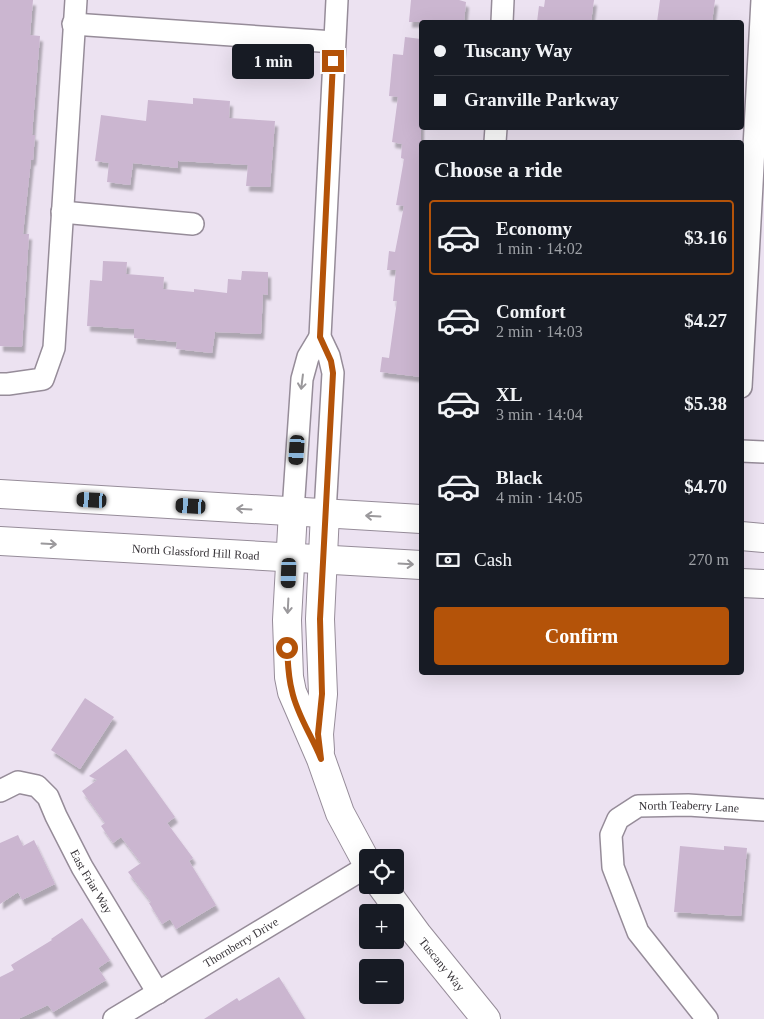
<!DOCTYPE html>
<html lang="en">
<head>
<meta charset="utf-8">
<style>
  body { margin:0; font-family:"Times New Roman",serif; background:#242831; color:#f1f3f6; height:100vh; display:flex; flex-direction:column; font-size:19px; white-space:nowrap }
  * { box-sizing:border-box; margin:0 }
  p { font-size:16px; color:#9ea1a6 }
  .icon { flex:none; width:28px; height:28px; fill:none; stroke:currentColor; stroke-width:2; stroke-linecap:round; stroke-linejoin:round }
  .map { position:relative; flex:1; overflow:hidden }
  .details { position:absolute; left:419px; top:140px; width:325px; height:535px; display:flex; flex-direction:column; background:#171b24; border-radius:5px; box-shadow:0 5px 20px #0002 }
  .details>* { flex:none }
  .guide { position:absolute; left:419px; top:20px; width:325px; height:110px; border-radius:5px; box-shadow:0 5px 20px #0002; display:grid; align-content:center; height:110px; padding:0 15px; background:#171b24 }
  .tools { position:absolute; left:359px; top:849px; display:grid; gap:10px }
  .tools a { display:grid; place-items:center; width:45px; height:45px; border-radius:5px; background:#171b24; box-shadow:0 5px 20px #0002; font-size:25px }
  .end { position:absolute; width:22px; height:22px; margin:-11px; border:6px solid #b45309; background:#fff; box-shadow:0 0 0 2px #fff }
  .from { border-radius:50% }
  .bubble { position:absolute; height:35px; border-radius:5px; background:#171b24; box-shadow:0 5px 20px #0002; font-size:16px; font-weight:800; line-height:35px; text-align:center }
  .car { position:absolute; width:15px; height:30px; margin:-15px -8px; border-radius:6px; box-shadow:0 0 4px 1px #0007; background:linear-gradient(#222 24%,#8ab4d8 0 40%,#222 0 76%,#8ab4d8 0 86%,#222 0) }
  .guide b { display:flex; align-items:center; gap:18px; height:48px; font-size:19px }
  .guide b+b { border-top:1px solid #363941 }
  .guide i { width:12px; height:12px; background:#f1f3f6 }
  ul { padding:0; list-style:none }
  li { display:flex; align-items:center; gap:15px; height:75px; margin:0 10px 8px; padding:0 5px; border:2px solid transparent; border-radius:5px }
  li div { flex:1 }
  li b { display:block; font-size:19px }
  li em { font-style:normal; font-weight:800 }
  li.active { border-color:#b45309 }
  li>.icon { width:45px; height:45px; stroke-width:1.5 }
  h2 { padding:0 15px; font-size:22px; line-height:60px }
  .pay { display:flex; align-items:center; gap:12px; height:55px; padding:0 15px; font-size:19px }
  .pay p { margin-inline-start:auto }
  .primary-button { display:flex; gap:10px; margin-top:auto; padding:10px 15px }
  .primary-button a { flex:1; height:58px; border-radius:5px; background:#b45309; color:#fff; font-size:20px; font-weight:800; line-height:58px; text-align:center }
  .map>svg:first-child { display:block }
</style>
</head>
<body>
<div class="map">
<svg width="764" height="1019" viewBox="0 0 764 1019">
  <defs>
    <filter id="shadow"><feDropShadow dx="3" dy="5.5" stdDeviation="1" flood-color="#0004"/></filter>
  </defs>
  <rect width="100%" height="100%" fill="#ece2f1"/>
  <g fill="#cbb6d0" filter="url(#shadow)">
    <path d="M0 0H33L30 35 40 36 32 135H35L33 160H31L23 234H29L22 347 0 346Z"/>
    <path d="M411 0H459L466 2 464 22H409Z"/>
    <path d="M545 0H594L591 22H537L539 6 544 7Z"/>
    <path d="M660 0H715L712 22H657Z"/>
    <path d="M405 37 421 39V377L380 372 382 357 389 358 397 301H393L396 270H387L389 251 395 252 404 206 396 205 404 159 401 158 402 144 392 142 398 97 389 96 393 54 403 55Z"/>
    <path d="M193 98 230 101 229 118 275 121 270 187 246 186 248 165 178 161V168L133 163 130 185 107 182 109 163 95 161 101 115 146 121 148 100 193 104Z"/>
    <path d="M103 261 127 262 126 274 164 277 163 289 194 292V289L227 293 228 279 241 280 242 271 268 272V295L263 294 261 334 215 332 212 353 176 349 177 342 134 338V329L87 326 90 280 102 281Z"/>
    <path d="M85 698 114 717 80 769 51 750Z"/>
    <path d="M126 749 175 817 167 823 193 858 189 861 216 905 176 929 170 919 162 924 149 903 151 902 128 872 141 863 121 837 113 843 101 826 105 823 82 791 97 780 89 776Z"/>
    <path d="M18 835 23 846 34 840 55 884 22 900 18 892 0 904V843Z"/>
    <path d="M680 846 724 850V846L747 848 741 916 674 912Z"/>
    <path d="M82 918 110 960 98 968 106 980 53 1012 48 1005 18 1019H0V977L14 970 11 965 52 940 51 939Z"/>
    <path d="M279 977 305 1019H204L237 998 239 1001Z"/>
  </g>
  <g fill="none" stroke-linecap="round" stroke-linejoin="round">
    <defs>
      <g id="street">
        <path d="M502 22 503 0"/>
        <path d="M73 24 334 42"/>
        <path d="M495 142 496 128"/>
        <path d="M62 212 193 224"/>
        <path d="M0 384H8L43 379 54 348 76 0"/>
        <path d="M741 387 762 0"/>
        <path d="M741 451 764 452"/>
        <path d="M293 511 302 379 308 357 320 337"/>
        <path d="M325 513 333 373 329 356 320 337 337 0"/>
        <path id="s1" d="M0 791 18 782 37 786 48 797 56 816 82 867 158 993"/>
        <path id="s2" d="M114 1019 368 866"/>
        <path id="s3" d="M707 1019 638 932 613 867 611 835 618 819 638 806 688 805 764 810"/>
      </g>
      <g id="secondary">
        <path d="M293 511 287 620 289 677 292 692 321 759 340 813 368 865"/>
        <path d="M320 750 319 734 323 694 320 619 325 513"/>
        <path id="s4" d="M381 885 417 934 486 1019"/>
      </g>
      <g id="primary">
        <path d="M0 494 421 519"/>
        <path d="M741 536 764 538"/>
        <path id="s5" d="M0 541 421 565"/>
        <path d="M741 583 764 584"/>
      </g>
    </defs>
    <use href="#street" stroke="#968c99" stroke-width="24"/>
    <use href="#secondary" stroke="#968c99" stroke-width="30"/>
    <use href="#primary" stroke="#968c99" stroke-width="30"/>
    <use href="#street" stroke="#fff" stroke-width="21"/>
    <use href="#secondary" stroke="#fff" stroke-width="28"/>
    <use href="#primary" stroke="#fff" stroke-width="28"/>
  </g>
  <defs><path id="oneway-shaft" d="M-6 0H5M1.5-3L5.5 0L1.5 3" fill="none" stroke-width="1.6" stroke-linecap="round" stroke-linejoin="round" transform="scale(1.25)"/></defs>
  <g stroke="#9b999c">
    <use href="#oneway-shaft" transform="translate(302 382) rotate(97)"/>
    <use href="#oneway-shaft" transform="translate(244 509) rotate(-177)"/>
    <use href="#oneway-shaft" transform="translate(373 516) rotate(-177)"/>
    <use href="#oneway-shaft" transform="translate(49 544) rotate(3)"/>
    <use href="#oneway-shaft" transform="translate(406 564) rotate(3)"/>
    <use href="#oneway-shaft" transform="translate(288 606) rotate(93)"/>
  </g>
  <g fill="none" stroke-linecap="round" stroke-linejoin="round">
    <path stroke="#b45309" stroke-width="6" d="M287 648C288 662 288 677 292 691 297 715 312 736 321 759L318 734 322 694 320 619 333 373 331 361 320 337 333 61"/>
  </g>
  <g text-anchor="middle" stroke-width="4.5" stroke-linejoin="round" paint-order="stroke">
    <g font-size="12" fill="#373338" stroke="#faf0fe">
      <text dy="4" stroke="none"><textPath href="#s5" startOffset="196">North Glassford Hill Road</textPath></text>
      <text dy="4" stroke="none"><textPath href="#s3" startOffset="305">North Teaberry Lane</textPath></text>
      <text dy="4" stroke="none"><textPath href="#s1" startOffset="150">East Friar Way</textPath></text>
      <text dy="4" stroke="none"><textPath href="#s2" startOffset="148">Thornberry Drive</textPath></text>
      <text dy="4" stroke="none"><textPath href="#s4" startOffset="100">Tuscany Way</textPath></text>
    </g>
  </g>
</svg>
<div class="tools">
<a><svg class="icon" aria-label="locate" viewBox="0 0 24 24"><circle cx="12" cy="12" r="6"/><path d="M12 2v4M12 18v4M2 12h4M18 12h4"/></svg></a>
<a>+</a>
<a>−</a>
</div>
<i class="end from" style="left:287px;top:648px"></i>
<i class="end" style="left:333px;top:61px"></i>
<div class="bubble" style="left:232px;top:44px;width:82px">1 min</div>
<i class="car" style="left:297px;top:450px;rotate:184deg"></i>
<i class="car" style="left:92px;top:500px;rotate:273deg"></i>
<i class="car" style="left:191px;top:506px;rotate:273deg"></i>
<i class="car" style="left:289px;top:573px;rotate:182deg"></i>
<div class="guide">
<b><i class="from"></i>Tuscany Way</b>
<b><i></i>Granville Parkway</b>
</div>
<section class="details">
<h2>Choose a ride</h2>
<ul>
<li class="active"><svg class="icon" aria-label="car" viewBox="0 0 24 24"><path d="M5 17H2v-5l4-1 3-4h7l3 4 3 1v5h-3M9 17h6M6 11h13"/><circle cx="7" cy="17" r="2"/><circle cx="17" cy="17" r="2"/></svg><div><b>Economy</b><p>1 min · 14:02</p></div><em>$3.16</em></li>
<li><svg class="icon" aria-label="car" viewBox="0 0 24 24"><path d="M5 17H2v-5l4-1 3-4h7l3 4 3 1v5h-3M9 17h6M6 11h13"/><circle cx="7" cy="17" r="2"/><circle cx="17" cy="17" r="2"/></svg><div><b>Comfort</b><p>2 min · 14:03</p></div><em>$4.27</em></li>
<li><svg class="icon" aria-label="car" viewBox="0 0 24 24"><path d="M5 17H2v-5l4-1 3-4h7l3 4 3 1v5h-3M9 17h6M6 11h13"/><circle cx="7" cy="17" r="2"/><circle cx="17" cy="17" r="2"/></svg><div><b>XL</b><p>3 min · 14:04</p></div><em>$5.38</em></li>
<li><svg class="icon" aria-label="car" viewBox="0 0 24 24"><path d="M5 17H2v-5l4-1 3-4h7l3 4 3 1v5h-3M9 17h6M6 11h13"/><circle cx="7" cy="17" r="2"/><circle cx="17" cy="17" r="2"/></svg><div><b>Black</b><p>4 min · 14:05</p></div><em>$4.70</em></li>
</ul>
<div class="pay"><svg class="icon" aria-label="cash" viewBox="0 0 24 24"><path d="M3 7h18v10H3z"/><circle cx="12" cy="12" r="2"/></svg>Cash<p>270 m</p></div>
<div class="primary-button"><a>Confirm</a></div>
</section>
</div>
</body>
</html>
